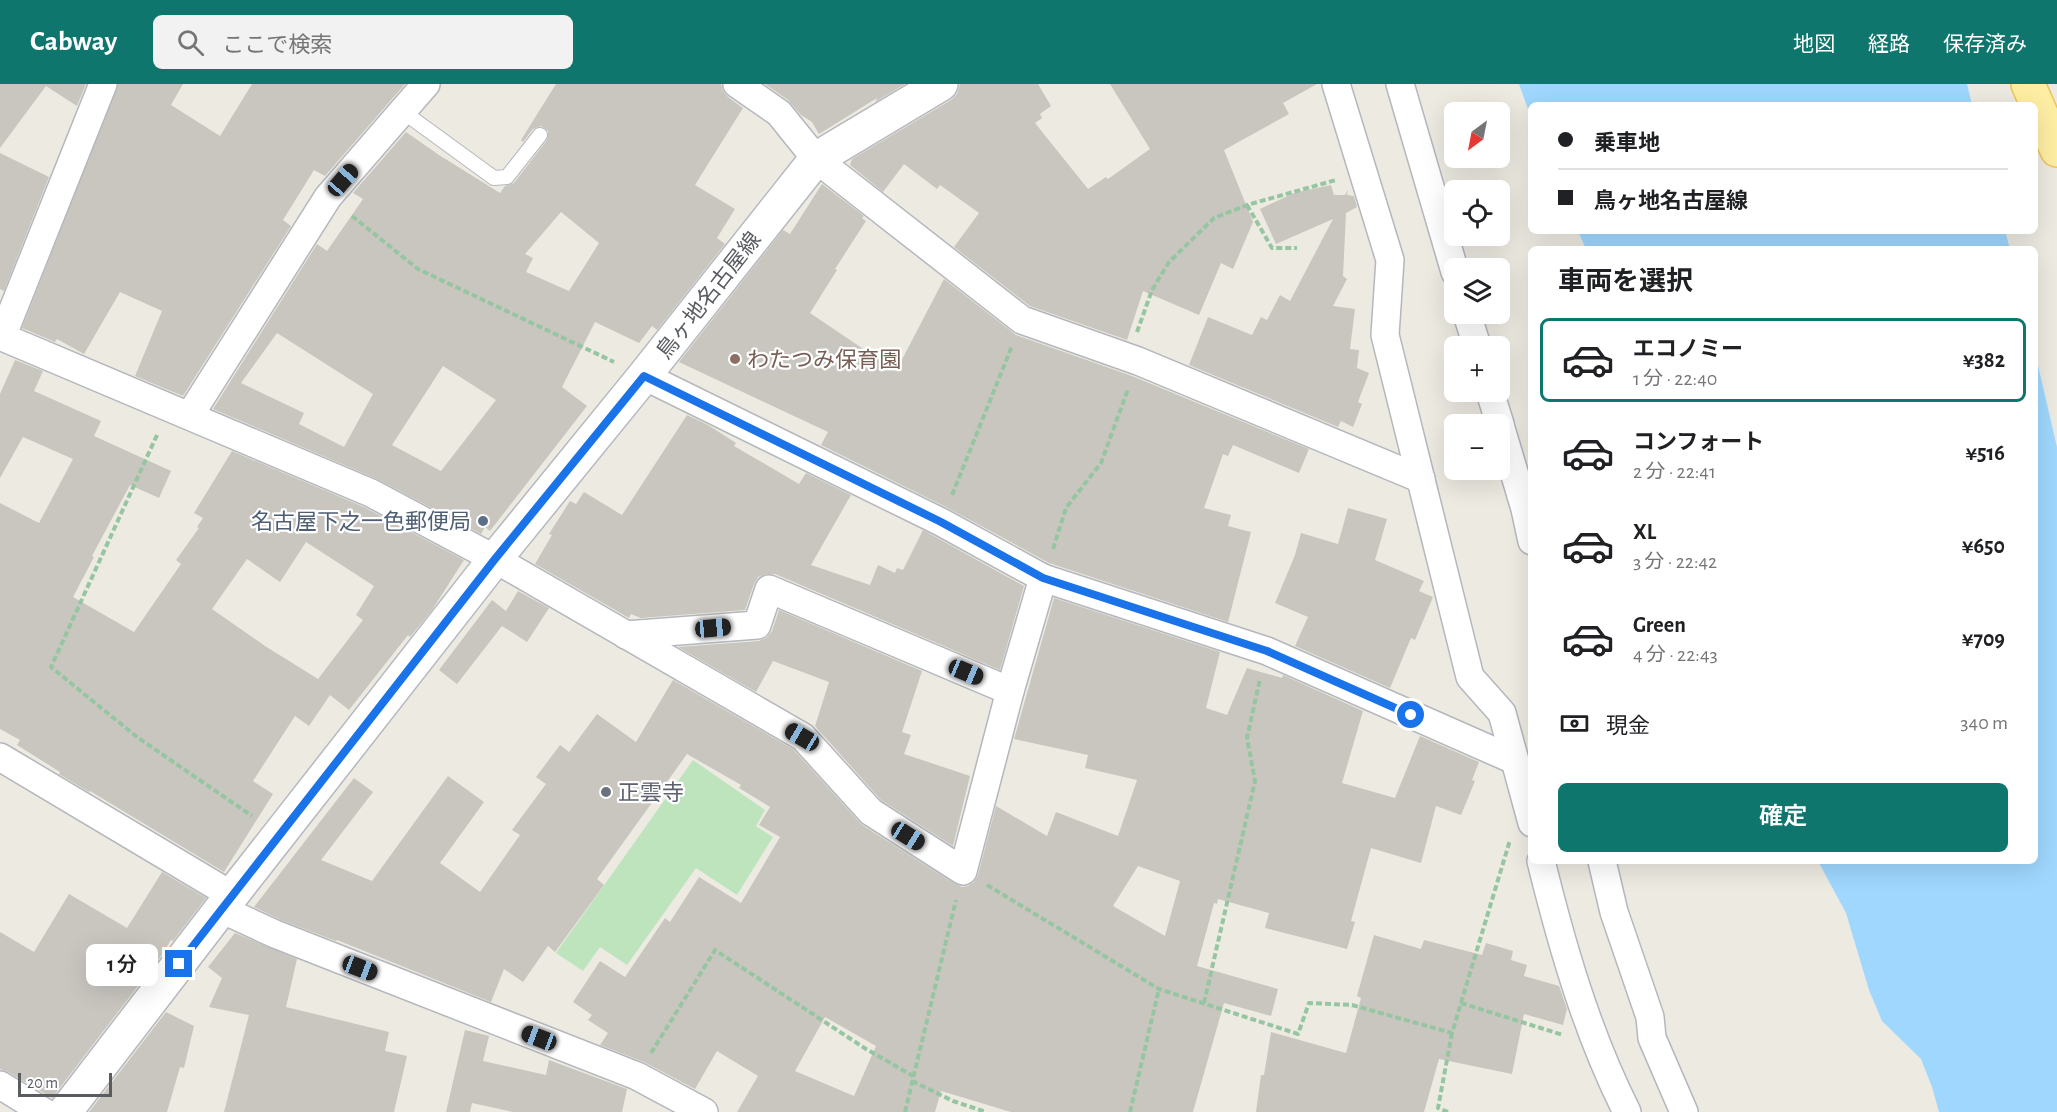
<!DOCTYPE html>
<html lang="ja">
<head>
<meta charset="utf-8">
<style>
  body { margin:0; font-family:"Alegreya Sans","Noto Sans JP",sans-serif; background:#f2f2f2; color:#202124; height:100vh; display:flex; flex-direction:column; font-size:22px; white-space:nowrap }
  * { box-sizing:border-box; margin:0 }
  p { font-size:20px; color:#757577 }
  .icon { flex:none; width:33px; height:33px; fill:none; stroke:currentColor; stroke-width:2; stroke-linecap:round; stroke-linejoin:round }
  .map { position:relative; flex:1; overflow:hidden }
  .drawer { position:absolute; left:1528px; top:162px; width:510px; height:618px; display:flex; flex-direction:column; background:#fff; border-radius:9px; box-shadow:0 6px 24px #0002 }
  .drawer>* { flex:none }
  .top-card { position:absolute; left:1528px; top:18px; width:510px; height:132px; border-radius:9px; box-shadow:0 6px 24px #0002; display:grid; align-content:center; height:132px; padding:0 30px; background:#fff }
  .needle { width:39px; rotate:212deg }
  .fabs { position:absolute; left:1444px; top:18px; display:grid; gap:12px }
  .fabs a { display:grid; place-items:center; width:66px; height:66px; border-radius:9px; background:#fff; box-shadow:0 6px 24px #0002; font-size:30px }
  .scale { position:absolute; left:18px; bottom:15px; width:94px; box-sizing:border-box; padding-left:6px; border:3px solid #595d62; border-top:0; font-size:16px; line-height:21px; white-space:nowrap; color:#595d62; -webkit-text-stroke:4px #fff; paint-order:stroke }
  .end { position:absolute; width:27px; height:27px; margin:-14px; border:8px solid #1a73e8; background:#fff; box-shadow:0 0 0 3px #fff }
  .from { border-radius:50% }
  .bubble { position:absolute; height:42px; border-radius:9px; background:#fff; box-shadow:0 6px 24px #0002; font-size:20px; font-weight:600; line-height:42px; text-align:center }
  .car { position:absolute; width:18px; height:36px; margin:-18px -9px; border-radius:8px; box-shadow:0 0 4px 2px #0007; background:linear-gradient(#222 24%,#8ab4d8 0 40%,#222 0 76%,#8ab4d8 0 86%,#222 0) }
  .top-card b { display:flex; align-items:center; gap:21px; height:57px; font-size:22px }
  .top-card b+b { border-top:2px solid #e0e0e0 }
  .top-card i { width:15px; height:15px; background:#202124 }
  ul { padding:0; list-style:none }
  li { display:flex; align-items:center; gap:18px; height:84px; margin:0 12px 9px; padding:0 18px; border:3px solid transparent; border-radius:9px }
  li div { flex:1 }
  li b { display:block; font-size:22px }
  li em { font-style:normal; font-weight:600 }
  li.on { border-color:#0f766e }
  li>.icon { width:54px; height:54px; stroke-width:1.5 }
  h2 { padding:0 30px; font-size:27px; line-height:72px }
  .pay { display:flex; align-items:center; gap:15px; height:66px; padding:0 30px; font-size:22px }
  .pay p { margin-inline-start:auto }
  .primary-button { display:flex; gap:12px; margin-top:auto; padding:12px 30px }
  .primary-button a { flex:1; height:69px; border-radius:9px; background:#0f766e; color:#fff; font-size:24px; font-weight:600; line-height:69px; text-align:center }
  header { display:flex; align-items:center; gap:36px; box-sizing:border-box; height:84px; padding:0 30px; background:#0f766e; color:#fff }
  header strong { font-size:28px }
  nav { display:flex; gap:33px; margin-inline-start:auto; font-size:21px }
  .search { width:420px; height:54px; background:#f2f2f2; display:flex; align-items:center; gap:15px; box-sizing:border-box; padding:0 21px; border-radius:9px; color:#757577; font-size:22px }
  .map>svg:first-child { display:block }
</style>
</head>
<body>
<header>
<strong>Cabway</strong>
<div class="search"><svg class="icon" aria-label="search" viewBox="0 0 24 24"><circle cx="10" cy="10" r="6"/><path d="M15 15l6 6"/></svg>ここで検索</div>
<nav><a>地図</a><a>経路</a><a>保存済み</a></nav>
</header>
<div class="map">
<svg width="2057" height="1028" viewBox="0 0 2057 1028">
  <rect width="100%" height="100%" fill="#eceae1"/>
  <path fill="#bee4bd" d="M693 676 765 726 756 742 773 753 737 811 696 784 627 881 600 863 583 887 556 869Z"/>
  <g fill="#9fd7fe">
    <path d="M1519 0H1967L1972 21H1532L1531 25H1528Z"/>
    <path d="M1578 147H2005L2010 165H1586Z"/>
    <path d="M2036 273 2057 363V1028H1939L1932 1003 1921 975 1882 937 1869 906 1846 829 1818 777H2036Z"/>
  </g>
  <g fill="#c9c6c0" fill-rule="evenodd">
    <path d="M0 0H86L77 22 46 2 0 64Z"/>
    <path d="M118 0H183L171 21 220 52 252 0H405L325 92 314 86 283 136 291 142 183 312 135 292 162 227 120 208 84 270 57 255 55 258 22 244Z"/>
    <path d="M556 0H721L723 7 728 13 743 24 695 101 735 125 717 154 725 160 657 246 652 242 639 259 595 238 562 303 587 322 490 447 485 443 481 450 377 395 213 325 317 160 327 167 363 115 353 109 406 48 439 71 500 109 505 102 514 99 547 56 548 47 541 42 533 45 523 58 521 56ZM561 128 599 159 569 207 526 188 533 174 525 170ZM277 249 373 310 344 363 299 340 304 329 241 299ZM443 282 496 316 441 387 392 361Z"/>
    <path d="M765 0H905L875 18 877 14 819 50 812 38 801 31 788 16Z"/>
    <path d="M960 0H1038L1051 22 1040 30 1042 34 1035 39 1088 105 1106 93 1108 95 1150 65 1110 0H1317L1283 19 1289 30 1224 66 1253 138 1233 185 1221 179 1199 231 1143 207 1127 256 1030 222 954 163 979 129 940 101 937 105 904 80 883 108 850 81 852 75 951 16 957 10Z"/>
    <path d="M0 69 49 93 4 207 0 205Z"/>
    <path d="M822 100 864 132 862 134 866 137 835 185 837 186 810 229 896 287 944 195 1016 251 1132 292 1309 365 1299 389 1233 361 1228 372 1223 370 1204 424 1231 431 1228 442 1251 448 1228 538 1049 479 948 424 821 361 828 348 679 278 783 146 790 150Z"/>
    <path d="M1331 101 1334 111H1345L1348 106 1347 111 1354 112 1357 123 1346 129 1343 192 1347 195 1333 222 1355 225 1350 265 1359 266 1357 284 1369 289 1358 318 1362 320 1353 343 1341 337 1338 343 1189 281 1208 233 1252 251 1261 233 1267 236 1280 211 1290 217 1333 135 1276 160 1260 125 1294 109Z"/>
    <path d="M15 276 43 287 34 307 101 337 94 352 171 387 159 414 130 401 92 472 94 473 73 513 134 548 181 480 176 476 199 444 197 443 203 434 194 429 232 367 364 423 464 476 432 526 410 553 408 551 349 626 330 611 309 642 295 632 253 697 273 710 224 788 90 707 89 708 59 690 60 688 17 661 20 656 0 645V419L39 439 73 375 23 353 0 394V310ZM306 458 374 502 356 531 363 536 318 595 265 562 212 525 247 475 280 498Z"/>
    <path d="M687 331 708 341 736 359 734 362 799 400 806 389 851 411 811 481 870 501 878 481 895 489 897 484 903 486 923 446 1024 502 1000 586 775 490H766L758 493 754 500 745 526 641 534 631 530 629 534 535 480 552 451 549 450 570 417 576 420 584 408 622 431Z"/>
    <path d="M1348 424 1387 435 1375 476 1424 497 1419 507 1433 513 1415 556 1411 554 1390 604 1295 562 1308 533 1275 519 1295 471 1301 449 1338 460Z"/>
    <path d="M518 507 549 524 527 558 502 542 457 600 439 586 492 516 506 527Z"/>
    <path d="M1054 514 1220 568 1206 624 1227 631 1247 584 1282 594 1283 591 1363 627 1342 699 1395 714 1420 652 1479 678 1472 696 1475 697 1461 731 1436 722 1421 779 1371 764 1351 837 1355 838 1347 865 1265 844 1269 829 1218 815 1217 820 1214 819 1197 882 1278 905 1271 932 1224 919 1193 1028H1011L941 1007 935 1028H737L758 992 717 967 695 1005 644 978 600 961 608 949 588 936 592 931 573 918 600 877 625 893 665 834 670 838 699 793 741 819 780 753 759 741 770 723 739 704 741 701 687 670 597 795 604 801 555 868 548 862 523 898 504 885 491 918 337 856 336 857 281 836 254 823 354 694 373 708 321 776 372 797 448 692 484 718 440 779 480 808 520 751 512 746 546 700 536 693 560 661 569 668 597 630 636 658 673 596 793 665 862 741 955 800 962 803 968 802 974 798 978 791 996 722 1047 752 1056 728 1118 752 1137 696 1085 684 1088 671 1014 655ZM1138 782 1180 797 1165 852 1113 822ZM825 933 876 962 854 1012 795 987Z"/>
    <path d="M779 526 922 587 902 648 911 651 904 670 970 692 953 762 881 716 815 642 829 598 773 577 756 608 678 563 759 557 767 553 772 547Z"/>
    <path d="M162 788 206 814 173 857 171 856 161 872 52 1014 8 988 0 985V848L34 868 69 810 127 844Z"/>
    <path d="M235 849 297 875 286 923 389 948 385 967 407 972 394 1028H224L249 931 209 923 222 894 208 883Z"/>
    <path d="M1374 851 1421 865 1424 856 1482 871 1486 859 1513 867 1511 876 1527 881 1524 892 1559 902 1567 925 1563 941 1524 930 1512 990 1439 975 1424 1028H1256L1261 991H1264L1271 948 1346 969 1361 914 1357 912Z"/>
    <path d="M166 928 194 942 184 984 180 983 167 1028H89Z"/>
    <path d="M465 946 489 952 483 977 546 991 549 976 627 1005 622 1028H513L472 1019 470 1028H446Z"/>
  </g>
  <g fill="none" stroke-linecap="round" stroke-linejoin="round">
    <defs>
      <path id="service" d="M402 27 494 94 507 93 540 51"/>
      <g id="minor">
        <path d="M737 0 779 29 816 75 1022 236 1138 277 1421 395"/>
        <path d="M1336 0 1390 176 1385 251 1470 593 1502 629 1532 739"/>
        <path d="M1400 0 1455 188"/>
        <path d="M1467 230 1477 262"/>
        <path d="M0 252 371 409 495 475 803 653 871 728 963 787 1010 607 1043 494"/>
        <path d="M2 253 103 0"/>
        <path d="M644 292 941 438 1043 494 1267 567 1514 676"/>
        <path d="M1490 308 1500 340"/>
        <path d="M190 331 328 113 426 0"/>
        <path d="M1500 341 1525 425 1532 457"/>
        <path d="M626 551 757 541 769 505 1010 607"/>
        <path d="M0 673 233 812"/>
        <path d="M1541 777C1562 862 1587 949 1627 1028"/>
        <path d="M1602 777 1614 828 1650 933 1652 954 1684 1028"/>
        <path d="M221 825 275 850 637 992 704 1028"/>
        <path d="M0 1001 44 1028"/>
      </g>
      <path id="secondary" d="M65 1028 221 825 495 475 644 292 816 75 941 0"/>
      <path id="primary" d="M2028 0 2057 66"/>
    </defs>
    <use href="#service" stroke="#b4b7bc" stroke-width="16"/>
    <use href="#minor" stroke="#b4b7bc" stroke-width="30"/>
    <use href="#secondary" stroke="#b5b8be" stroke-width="36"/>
    <use href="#primary" stroke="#f0c256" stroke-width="36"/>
    <g stroke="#96c5a2" stroke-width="4" stroke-dasharray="6 3" stroke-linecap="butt">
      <path d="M1247 121 1272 164H1297"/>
      <path d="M352 132 418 185 614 278"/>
      <path d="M1137 248 1152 206 1169 178 1214 134 1247 121 1336 96"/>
      <path d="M157 351 51 583 137 653 252 732"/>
      <path d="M952 411 1012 262"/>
      <path d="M1053 465 1066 424 1101 379 1128 305"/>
      <path d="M987 801 1159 905 1298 950 1309 919 1352 921 1452 949 1461 919 1563 951"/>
      <path d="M1204 919 1255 697 1247 654 1260 595"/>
      <path d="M1461 919 1510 756"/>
      <path d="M651 969 715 866 866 965 913 992"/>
      <path d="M912 997 953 1017 986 1028"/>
      <path d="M905 1028 956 816"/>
      <path d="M1130 1028 1159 905"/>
      <path d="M1448 1028 1438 1024 1452 949"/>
    </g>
    <use href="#service" stroke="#fff" stroke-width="14"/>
    <use href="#minor" stroke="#fff" stroke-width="27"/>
    <use href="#secondary" stroke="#fff" stroke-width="33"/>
    <use href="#primary" stroke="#feeea4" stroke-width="33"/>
  </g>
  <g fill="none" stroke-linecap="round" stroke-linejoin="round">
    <path stroke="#1a73e8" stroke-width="8" d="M179 880 495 475 644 292 941 438 1043 494 1267 567 1411 631"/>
  </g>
  <circle fill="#8d6e63" stroke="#fff" stroke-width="2" cx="735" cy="275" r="6"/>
  <circle fill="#5c6f8a" stroke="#fff" stroke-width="2" cx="483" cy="437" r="6"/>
  <circle fill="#6b7280" stroke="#fff" stroke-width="2" cx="606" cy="708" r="6"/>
  <g text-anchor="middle" stroke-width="4.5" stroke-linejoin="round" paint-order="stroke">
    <g font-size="22" fill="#595d62" stroke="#fff">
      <text transform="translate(708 211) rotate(-52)" y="8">鳥ヶ地名古屋線</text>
    </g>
    <g font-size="22" fill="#785e54" stroke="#fff" text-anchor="start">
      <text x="747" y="283">わたつみ保育園</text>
    </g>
    <g font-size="22" fill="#4e5e75" stroke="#fff" text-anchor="end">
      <text x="471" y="445">名古屋下之一色郵便局</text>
    </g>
    <g font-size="22" fill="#5b616d" stroke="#fff" text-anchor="start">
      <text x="618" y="716">正雲寺</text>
    </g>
  </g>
</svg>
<div class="fabs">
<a><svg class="needle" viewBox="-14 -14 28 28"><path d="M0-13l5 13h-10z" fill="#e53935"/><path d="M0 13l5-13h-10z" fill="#757577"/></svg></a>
<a><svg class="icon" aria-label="locate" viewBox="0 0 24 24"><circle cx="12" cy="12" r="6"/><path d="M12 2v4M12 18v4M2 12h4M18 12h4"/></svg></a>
<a><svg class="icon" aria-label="layers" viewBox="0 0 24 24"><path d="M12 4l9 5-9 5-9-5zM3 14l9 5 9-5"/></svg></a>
<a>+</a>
<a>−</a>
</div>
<div class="scale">20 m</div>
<i class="end from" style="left:1411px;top:631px"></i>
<i class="end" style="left:179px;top:880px"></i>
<div class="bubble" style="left:86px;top:860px;width:72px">1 分</div>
<i class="car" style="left:343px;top:96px;rotate:41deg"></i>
<i class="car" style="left:713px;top:544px;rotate:85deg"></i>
<i class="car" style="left:966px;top:588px;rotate:113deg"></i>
<i class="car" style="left:802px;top:653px;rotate:300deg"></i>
<i class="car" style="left:908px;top:752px;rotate:122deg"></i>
<i class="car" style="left:360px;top:884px;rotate:111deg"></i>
<i class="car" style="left:539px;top:954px;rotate:291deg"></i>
<div class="top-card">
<b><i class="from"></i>乗車地</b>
<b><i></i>鳥ヶ地名古屋線</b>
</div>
<section class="drawer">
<h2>車両を選択</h2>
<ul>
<li class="on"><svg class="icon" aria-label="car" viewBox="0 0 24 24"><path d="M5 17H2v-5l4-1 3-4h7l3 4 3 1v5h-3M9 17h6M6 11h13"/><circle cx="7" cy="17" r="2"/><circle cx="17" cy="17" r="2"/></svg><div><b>エコノミー</b><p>1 分 · 22:40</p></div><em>¥382</em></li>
<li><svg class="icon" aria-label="car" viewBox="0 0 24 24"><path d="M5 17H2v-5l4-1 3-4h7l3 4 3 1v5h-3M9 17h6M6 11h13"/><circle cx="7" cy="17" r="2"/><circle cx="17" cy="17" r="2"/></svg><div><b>コンフォート</b><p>2 分 · 22:41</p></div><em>¥516</em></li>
<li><svg class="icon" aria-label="car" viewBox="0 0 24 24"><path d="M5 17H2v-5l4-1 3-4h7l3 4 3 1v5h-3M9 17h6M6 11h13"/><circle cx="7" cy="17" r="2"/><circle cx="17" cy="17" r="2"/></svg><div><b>XL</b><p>3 分 · 22:42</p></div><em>¥650</em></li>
<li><svg class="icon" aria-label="car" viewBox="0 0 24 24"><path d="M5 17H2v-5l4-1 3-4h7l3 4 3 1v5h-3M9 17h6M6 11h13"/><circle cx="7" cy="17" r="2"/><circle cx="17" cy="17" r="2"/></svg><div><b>Green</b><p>4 分 · 22:43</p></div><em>¥709</em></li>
</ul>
<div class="pay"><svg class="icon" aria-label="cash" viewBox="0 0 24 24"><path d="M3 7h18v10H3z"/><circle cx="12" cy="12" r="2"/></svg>現金<p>340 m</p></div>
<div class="primary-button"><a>確定</a></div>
</section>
</div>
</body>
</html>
